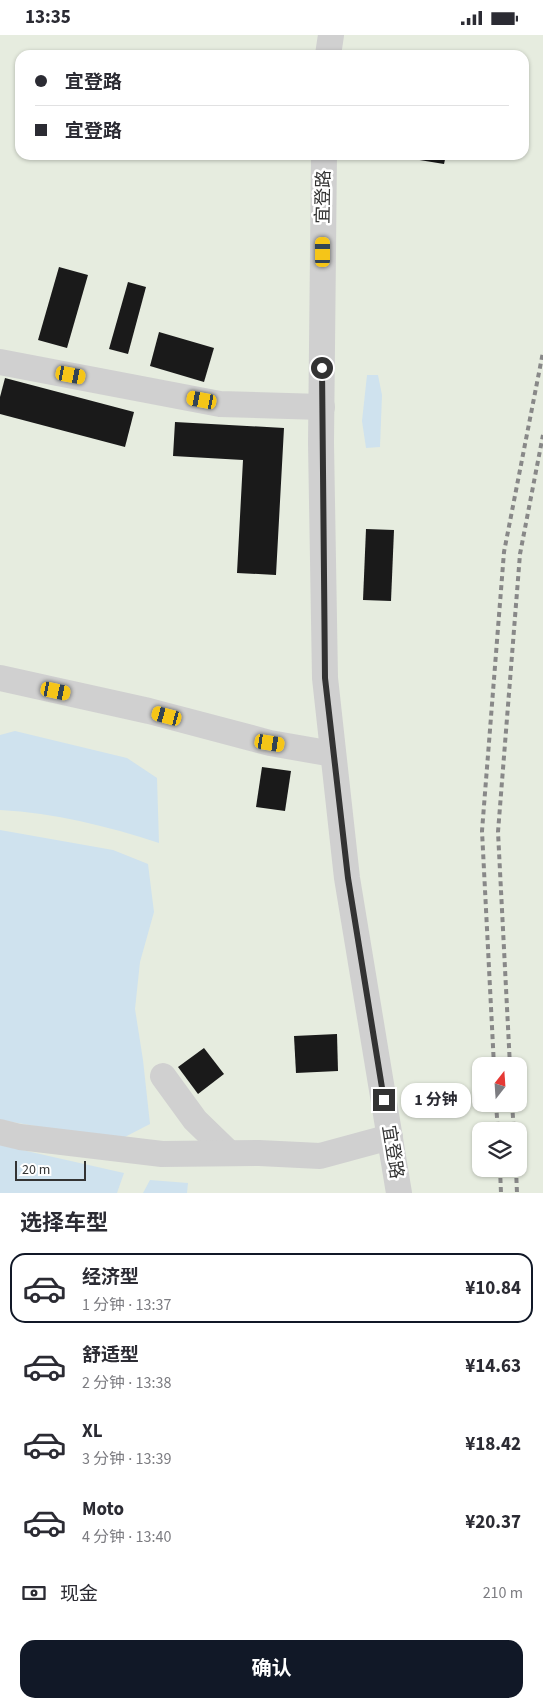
<!DOCTYPE html>
<html lang="zh">
<head>
<meta charset="utf-8">
<style>
  body { margin:0; font-family:"Source Sans 3","Noto Sans SC",sans-serif; background:#f2f2f3; color:#2b2b33; height:100vh; display:flex; flex-direction:column; font-size:19px; white-space:nowrap }
  * { box-sizing:border-box; margin:0 }
  p { font-size:16px; color:#7c7c81 }
  .icon { flex:none; width:28px; height:28px; fill:none; stroke:currentColor; stroke-width:2; stroke-linecap:round; stroke-linejoin:round }
  .map { position:relative; height:1158px; overflow:hidden }
  .drawer { display:flex; flex-direction:column; background:#fff; flex:1 }
  .drawer>* { flex:none }
  .guide { position:absolute; left:15px; top:15px; width:514px; height:110px; border-radius:15px; box-shadow:0 1px 4px #0004; display:grid; align-content:center; height:110px; padding:0 20px; background:#fff }
  .needle { width:32px; rotate:17deg }
  .controls { position:absolute; left:472px; top:1022px; display:grid; gap:10px }
  .controls a { display:grid; place-items:center; width:55px; height:55px; border-radius:10px; background:#fff; box-shadow:0 1px 4px #0004; font-size:25px }
  .scale { position:absolute; left:15px; bottom:12px; width:71px; box-sizing:border-box; padding-left:5px; border:2px solid #333; border-top:0; font-size:14px; line-height:18px; white-space:nowrap; color:#333; -webkit-text-stroke:4px #fff; paint-order:stroke }
  .end { position:absolute; width:22px; height:22px; margin:-11px; border:6px solid #333; background:#fff; box-shadow:0 0 0 2px #fff }
  .from { border-radius:50% }
  .bubble { position:absolute; height:35px; border-radius:15px; background:#fff; box-shadow:0 1px 4px #0004; font-size:16px; font-weight:700; line-height:35px; text-align:center }
  .car { position:absolute; width:15px; height:30px; margin:-15px -8px; border-radius:6px; box-shadow:0 0 4px 1px #0007; background:linear-gradient(#f5c518 24%,#345 0 40%,#f5c518 0 76%,#345 0 86%,#f5c518 0) }
  .guide b { display:flex; align-items:center; gap:18px; height:48px; font-size:19px }
  .guide b+b { border-top:1px solid #e1e1e2 }
  .guide i { width:12px; height:12px; background:#2b2b33 }
  ul { padding:0; list-style:none }
  li { display:flex; align-items:center; gap:15px; height:70px; margin:0 10px 8px; padding:0 10px; border:2px solid transparent; border-radius:15px }
  li div { flex:1 }
  li b { display:block; font-size:19px }
  li em { font-style:normal; font-weight:700 }
  li.current { border-color:#111827 }
  li>.icon { width:45px; height:45px; stroke-width:1.5 }
  h2 { padding:0 20px; font-size:22px; line-height:60px }
  .pay { display:flex; align-items:center; gap:12px; height:55px; padding:0 20px; font-size:19px }
  .pay p { margin-inline-start:auto }
  .primary-button { display:flex; gap:10px; margin-top:auto; padding:10px 20px }
  .primary-button a { flex:1; height:58px; border-radius:15px; background:#111827; color:#fff; font-size:20px; font-weight:700; line-height:58px; text-align:center }
  .status { display:flex; justify-content:space-between; align-items:center; height:35px; padding:0 25px; background:#fff; direction:ltr }
  .status svg { height:14px; fill:currentColor }
  .map>svg:first-child { display:block }
</style>
</head>
<body>
<div class="status"><b>13:35</b><svg viewBox="0 0 49 12"><path d="M0 12V9h3v3zM5 12V6h3v6zM10 12V3h3v9zM15 12V0h3v12zM26 1h20v11H26zM47 4h2v5h-2z"/></svg></div>
<div class="map">
<svg width="543" height="1158" viewBox="0 0 543 1158">
  <rect width="100%" height="100%" fill="#fff"/>
  <path fill="#e6ecdf" fill-rule="evenodd" d="M0 0H543V1158H0ZM20 20H524V120H20ZM481 1031H519V1069H481ZM481 1096H519V1134H481Z"/>
  <g fill="#cfe2ee">
    <path d="M367 340H378L382 360 380 412 366 413 362 386Z"/>
    <path d="M15 696 127 723 157 743 159 808C107 791 55 778 0 775V700Z"/>
    <path d="M0 795 113 815 148 829 154 877 140 927 135 974 143 1025 150 1089 119 1105 0 1085Z"/>
    <path d="M0 1110 124 1138 117 1158H0Z"/>
    <path d="M150 1145 188 1148 187 1158H143Z"/>
  </g>
  <g fill="#1a1a1a">
    <path d="M389 120H446L444 129Z"/>
    <path d="M59 232 88 240 67 313 38 305Z"/>
    <path d="M128 247 146 252 128 319 109 314Z"/>
    <path d="M159 297 214 313 204 347 150 331Z"/>
    <path d="M5 343 134 377 125 412 0 379V362Z"/>
    <path d="M175 387 284 393 276 540 237 538 243 425 173 421Z"/>
    <path d="M366 494 394 495 391 566 363 565Z"/>
    <path d="M262 732 291 736 285 776 256 772Z"/>
    <path d="M337 999 338 1036 296 1038 294 1001Z"/>
    <path d="M204 1013 224 1039 198 1059 178 1032Z"/>
  </g>
  <g fill="none" stroke-linecap="round" stroke-linejoin="round">
    <g stroke="#d0d0d0" stroke-width="26">
      <path d="M328 20 331 0"/>
      <path d="M324 120 321 408 325 643 347 843 399 1158"/>
      <path d="M0 327 220 369 322 372"/>
      <path d="M0 643 149 676 270 708 333 719"/>
      <path d="M163 1041 195 1085 229 1118"/>
      <path d="M0 1097 20 1102 162 1119 259 1118 320 1121 390 1102"/>
    </g>
    <g stroke="#888" stroke-width="4" stroke-dasharray="5 4" stroke-linecap="butt">
      <path d="M494 1031 482 796 504 517 543 317"/>
      <path d="M510 1031 498 797 520 519 543 400"/>
      <path d="M496 1069 498 1096"/>
      <path d="M512 1069 514 1096"/>
      <path d="M500 1134 501 1158"/>
      <path d="M516 1134 517 1158"/>
    </g>
  </g>
  <g fill="none" stroke-linecap="round" stroke-linejoin="round">
    <path stroke="#333" stroke-width="6" d="M322 333 325 643 348 843 384 1065"/>
  </g>
  <g text-anchor="middle" stroke-width="5" stroke-linejoin="round" paint-order="stroke">
    <g font-size="18" fill="#333" stroke="#fff">
      <text transform="translate(323 162) rotate(-89)" y="6">宜登路</text>
      <text transform="translate(393 1117) rotate(81)" y="6">宜登路</text>
    </g>
  </g>
</svg>
<div class="controls">
<a><svg class="needle" viewBox="-14 -14 28 28"><path d="M0-13l5 13h-10z" fill="#e53935"/><path d="M0 13l5-13h-10z" fill="#7c7c81"/></svg></a>
<a><svg class="icon" aria-label="layers" viewBox="0 0 24 24"><path d="M12 4l9 5-9 5-9-5zM3 14l9 5 9-5"/></svg></a>
</div>
<div class="scale">20 m</div>
<i class="end from" style="left:322px;top:333px"></i>
<i class="end" style="left:384px;top:1065px"></i>
<div class="bubble" style="left:401px;top:1048px;width:70px">1 分钟</div>
<i class="car" style="left:323px;top:217px;rotate:0deg"></i>
<i class="car" style="left:71px;top:340px;rotate:101deg"></i>
<i class="car" style="left:202px;top:365px;rotate:281deg"></i>
<i class="car" style="left:56px;top:656px;rotate:102deg"></i>
<i class="car" style="left:167px;top:681px;rotate:285deg"></i>
<i class="car" style="left:270px;top:708px;rotate:99deg"></i>
<div class="guide">
<b><i class="from"></i>宜登路</b>
<b><i></i>宜登路</b>
</div>
</div>
<section class="drawer">
<h2>选择车型</h2>
<ul>
<li class="current"><svg class="icon" aria-label="car" viewBox="0 0 24 24"><path d="M5 17H2v-5l4-1 3-4h7l3 4 3 1v5h-3M9 17h6M6 11h13"/><circle cx="7" cy="17" r="2"/><circle cx="17" cy="17" r="2"/></svg><div><b>经济型</b><p>1 分钟 · 13:37</p></div><em>¥10.84</em></li>
<li><svg class="icon" aria-label="car" viewBox="0 0 24 24"><path d="M5 17H2v-5l4-1 3-4h7l3 4 3 1v5h-3M9 17h6M6 11h13"/><circle cx="7" cy="17" r="2"/><circle cx="17" cy="17" r="2"/></svg><div><b>舒适型</b><p>2 分钟 · 13:38</p></div><em>¥14.63</em></li>
<li><svg class="icon" aria-label="car" viewBox="0 0 24 24"><path d="M5 17H2v-5l4-1 3-4h7l3 4 3 1v5h-3M9 17h6M6 11h13"/><circle cx="7" cy="17" r="2"/><circle cx="17" cy="17" r="2"/></svg><div><b>XL</b><p>3 分钟 · 13:39</p></div><em>¥18.42</em></li>
<li><svg class="icon" aria-label="car" viewBox="0 0 24 24"><path d="M5 17H2v-5l4-1 3-4h7l3 4 3 1v5h-3M9 17h6M6 11h13"/><circle cx="7" cy="17" r="2"/><circle cx="17" cy="17" r="2"/></svg><div><b>Moto</b><p>4 分钟 · 13:40</p></div><em>¥20.37</em></li>
</ul>
<div class="pay"><svg class="icon" aria-label="cash" viewBox="0 0 24 24"><path d="M3 7h18v10H3z"/><circle cx="12" cy="12" r="2"/></svg>现金<p>210 m</p></div>
<div class="primary-button"><a>确认</a></div>
</section>
</body>
</html>
